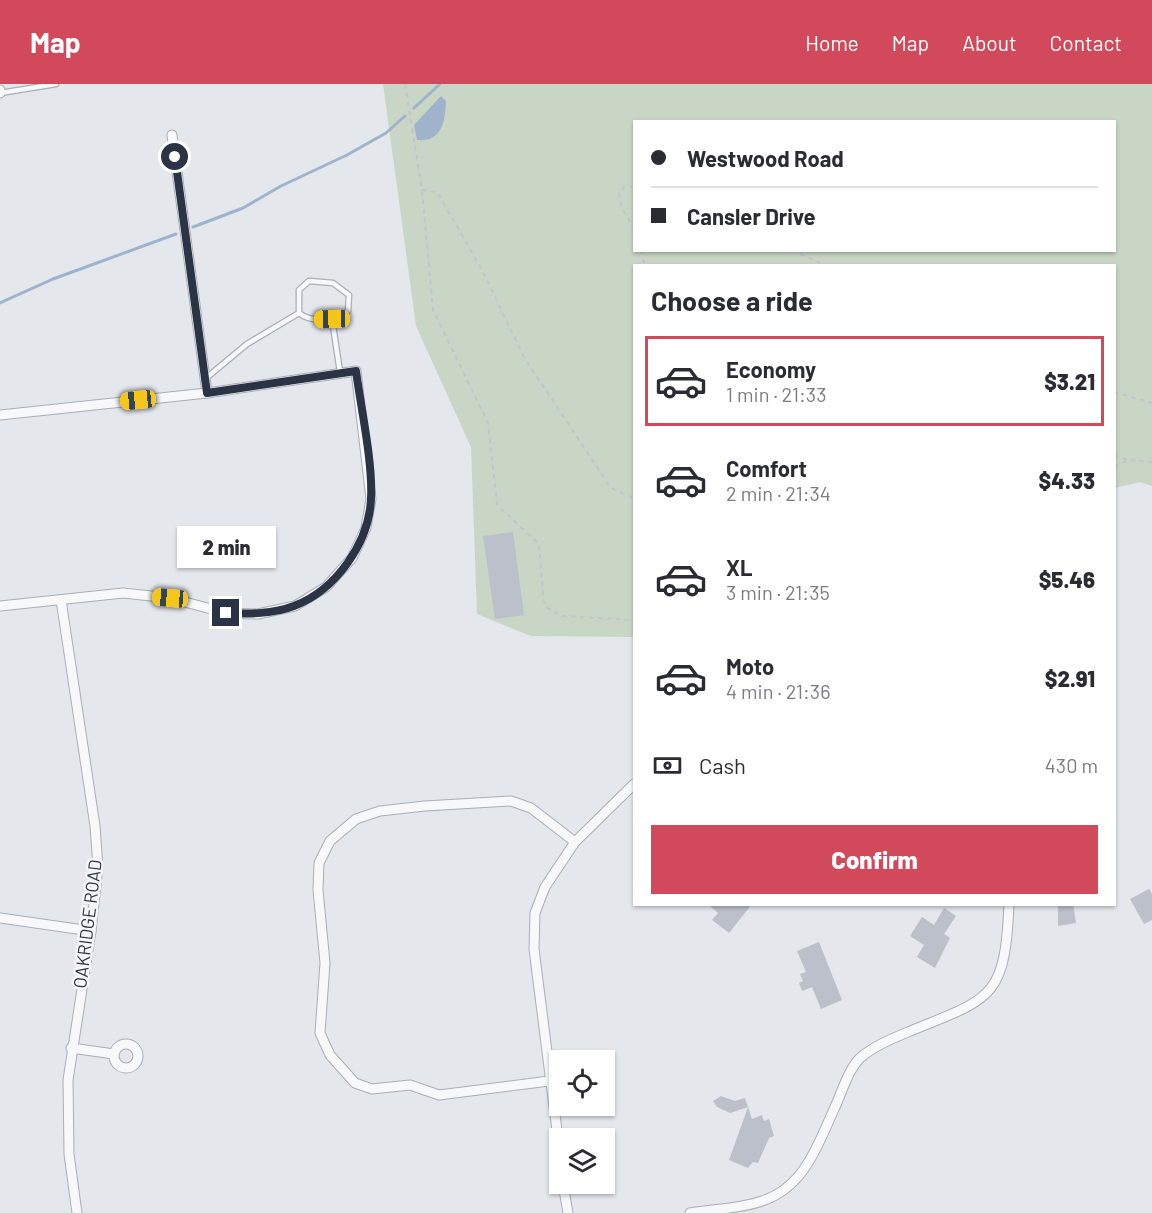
<!DOCTYPE html>
<html lang="en">
<head>
<meta charset="utf-8">
<style>
  body { margin:0; font-family:Barlow,sans-serif; background:#f2f2f3; color:#2b2b33; height:100vh; display:flex; flex-direction:column; font-size:22px; white-space:nowrap }
  * { box-sizing:border-box; margin:0 }
  p { font-size:20px; color:#7c7c81 }
  .icon { flex:none; width:33px; height:33px; fill:none; stroke:currentColor; stroke-width:2; stroke-linecap:round; stroke-linejoin:round }
  .map { position:relative; flex:1; overflow:hidden }
  .sheet { position:absolute; left:633px; top:180px; width:483px; height:642px; display:flex; flex-direction:column; background:#fff; border-radius:0px; box-shadow:0 2px 4px #0004 }
  .sheet>* { flex:none }
  .hud { position:absolute; left:633px; top:36px; width:483px; height:132px; border-radius:0px; box-shadow:0 2px 4px #0004; display:grid; align-content:center; height:132px; padding:0 18px; background:#fff }
  .tools { position:absolute; left:549px; top:966px; display:grid; gap:12px }
  .tools a { display:grid; place-items:center; width:66px; height:66px; border-radius:0px; background:#fff; box-shadow:0 2px 4px #0004; font-size:30px }
  .end { position:absolute; width:27px; height:27px; margin:-14px; border:8px solid #2b3445; background:#fff; box-shadow:0 0 0 3px #fff }
  .from { border-radius:50% }
  .bubble { position:absolute; height:42px; border-radius:0px; background:#fff; box-shadow:0 2px 4px #0004; font-size:20px; font-weight:800; line-height:42px; text-align:center }
  .car { position:absolute; width:18px; height:36px; margin:-18px -9px; border-radius:8px; box-shadow:0 0 4px 2px #0007; background:linear-gradient(#f5c518 24%,#345 0 40%,#f5c518 0 76%,#345 0 86%,#f5c518 0) }
  .hud b { display:flex; align-items:center; gap:21px; height:57px; font-size:22px }
  .hud b+b { border-top:2px solid #e1e1e2 }
  .hud i { width:15px; height:15px; background:#2b2b33 }
  ul { padding:0; list-style:none }
  li { display:flex; align-items:center; gap:18px; height:90px; margin:0 12px 9px; padding:0 6px; border:3px solid transparent; border-radius:0px }
  li div { flex:1 }
  li b { display:block; font-size:22px }
  li em { font-style:normal; font-weight:800 }
  li.selected { border-color:#d1495b }
  li>.icon { width:54px; height:54px; stroke-width:1.5 }
  h2 { padding:0 18px; font-size:27px; line-height:72px }
  .pay { display:flex; align-items:center; gap:15px; height:66px; padding:0 18px; font-size:22px }
  .pay p { margin-inline-start:auto }
  .cta { display:flex; gap:12px; margin-top:auto; padding:12px 18px }
  .cta a { flex:1; height:69px; border-radius:0px; background:#d1495b; color:#fff; font-size:24px; font-weight:800; line-height:69px; text-align:center }
  header { display:flex; align-items:center; gap:36px; box-sizing:border-box; height:84px; padding:0 30px; background:#d1495b; color:#fff }
  header strong { font-size:28px }
  nav { display:flex; gap:33px; margin-inline-start:auto; font-size:21px }
  .map>svg:first-child { display:block }
</style>
</head>
<body>
<header>
<strong>Map</strong>
<nav><a>Home</a><a>Map</a><a>About</a><a>Contact</a></nav>
</header>
<div class="map">
<svg width="1152" height="1129" viewBox="0 0 1152 1129">
  <rect width="100%" height="100%" fill="#e4e7ec"/>
  <path fill="#c9d6c5" fill-rule="evenodd" d="M383 0H1152V402L1140 398 1115 404 1114 182H634V553L531 552 477 530 471 363 416 242ZM634 38H1114V166H634Z"/>
  <path fill="#9fb4cc" d="M441 12 446 17C445 38 442 58 417 56L414 41Z"/>
  <g fill="none" stroke-linecap="round" stroke-linejoin="round">
    <g stroke="#9fb4cc" stroke-width="3">
      <path d="M414 24 440 0"/>
      <path d="M193 143 243 124 281 102 347 71 386 49 405 32"/>
      <path d="M0 219 53 195 176 150"/>
    </g>
  </g>
  <g fill="#bbc0ca">
    <path d="M513 448 524 531 495 535 483 452Z"/>
    <path d="M1149 805 1152 810V836L1144 840 1130 815Z"/>
    <path d="M708 820H752L729 849 712 836 718 829Z"/>
    <path d="M1058 820H1073L1076 839 1058 842Z"/>
    <path d="M944 824 956 832 944 850 950 854 935 884 917 873 924 861 910 852 922 833 934 841Z"/>
    <path d="M819 858 842 916 821 925 812 903 802 907 799 899 803 897 800 890 806 888 797 867Z"/>
    <path d="M721 1012 735 1017 745 1014 752 1035 762 1031 764 1037 769 1035 774 1052 769 1054 758 1079 753 1078 748 1084 729 1076 748 1023 730 1029 717 1023 713 1017Z"/>
  </g>
  <g fill="none" stroke-linecap="round" stroke-linejoin="round">
    <defs>
      <g id="lane">
        <path d="M0 9 56 0"/>
        <path d="M332 235 340 288"/>
        <path d="M205 295 247 260 299 229V206L309 197 333 199 349 211 348 227C337 237 311 239 299 229"/>
      </g>
      <g id="street">
        <path d="M0 6V9"/>
        <path d="M172 51 207 309"/>
        <path d="M0 331 207 309 356 287 371 415 366 444 352 474 326 503 295 522 258 530 226 529 170 514 123 509 0 522"/>
        <path d="M61 516 95 742 98 783 91 847 68 996 69 1070 77 1129"/>
        <path d="M0 834 91 847"/>
        <circle cx="126" cy="972" r="12"/>
        <path d="M71 964 114 970"/>
        <path d="M549 997 439 1011 410 1001 372 1005 355 999 330 971 320 949 325 879 318 806 319 779 330 757 356 735 380 727 425 722 511 717 531 724 575 758"/>
        <path d="M560 1070 534 865 535 829 545 803 575 758 634 700"/>
        <path d="M563 1100 568 1129"/>
        <path d="M690 1129C713 1125 740 1125 762 1117 805 1103 818 1060 835 1023 842 1008 848 986 860 974 874 962 891 955 908 948 991 914 1005 916 1009 820"/>
      </g>
    </defs>
    <use href="#lane" stroke="#a9aeb7" stroke-width="7"/>
    <use href="#street" stroke="#a9aeb7" stroke-width="11"/>
    <g stroke="#c2c5cb" stroke-width="2" stroke-dasharray="4.5 4.5" stroke-linecap="butt">
      <path d="M405 0 422 106 433 226 488 339 497 421 539 460 544 522 562 532 634 536"/>
      <path d="M634 103 625 102 619 110 622 124 634 145"/>
      <path d="M422 106 437 108 481 184 525 275 611 404 634 414"/>
      <path d="M641 166 645 182"/>
      <path d="M792 166 827 182"/>
      <path d="M1114 308 1152 319"/>
      <path d="M1114 371 1128 376"/>
      <path d="M1114 383 1128 376 1152 378"/>
    </g>
    <use href="#lane" stroke="#f7f8fa" stroke-width="4.5"/>
    <use href="#street" stroke="#f7f8fa" stroke-width="9"/>
  </g>
  <g fill="none" stroke-linecap="round" stroke-linejoin="round">
    <path stroke="#2b3445" stroke-width="8" d="M175 73 207 309 356 287C361 324 373 379 371 415 369 459 336 506 294 522 273 530 249 530 226 529"/>
  </g>
  <g text-anchor="middle" stroke-width="5" stroke-linejoin="round" paint-order="stroke">
    <g font-size="18" fill="#2b3445" stroke="#f4f6f9">
      <text transform="translate(88 840) rotate(-83)" y="6">OAKRIDGE ROAD</text>
    </g>
  </g>
</svg>
<div class="tools">
<a><svg class="icon" aria-label="locate" viewBox="0 0 24 24"><circle cx="12" cy="12" r="6"/><path d="M12 2v4M12 18v4M2 12h4M18 12h4"/></svg></a>
<a><svg class="icon" aria-label="layers" viewBox="0 0 24 24"><path d="M12 4l9 5-9 5-9-5zM3 14l9 5 9-5"/></svg></a>
</div>
<i class="end from" style="left:175px;top:73px"></i>
<i class="end" style="left:226px;top:529px"></i>
<div class="bubble" style="left:177px;top:442px;width:99px">2 min</div>
<i class="car" style="left:332px;top:235px;rotate:269deg"></i>
<i class="car" style="left:138px;top:316px;rotate:264deg"></i>
<i class="car" style="left:170px;top:514px;rotate:275deg"></i>
<div class="hud">
<b><i class="from"></i>Westwood Road</b>
<b><i></i>Cansler Drive</b>
</div>
<section class="sheet">
<h2>Choose a ride</h2>
<ul>
<li class="selected"><svg class="icon" aria-label="car" viewBox="0 0 24 24"><path d="M5 17H2v-5l4-1 3-4h7l3 4 3 1v5h-3M9 17h6M6 11h13"/><circle cx="7" cy="17" r="2"/><circle cx="17" cy="17" r="2"/></svg><div><b>Economy</b><p>1 min · 21:33</p></div><em>$3.21</em></li>
<li><svg class="icon" aria-label="car" viewBox="0 0 24 24"><path d="M5 17H2v-5l4-1 3-4h7l3 4 3 1v5h-3M9 17h6M6 11h13"/><circle cx="7" cy="17" r="2"/><circle cx="17" cy="17" r="2"/></svg><div><b>Comfort</b><p>2 min · 21:34</p></div><em>$4.33</em></li>
<li><svg class="icon" aria-label="car" viewBox="0 0 24 24"><path d="M5 17H2v-5l4-1 3-4h7l3 4 3 1v5h-3M9 17h6M6 11h13"/><circle cx="7" cy="17" r="2"/><circle cx="17" cy="17" r="2"/></svg><div><b>XL</b><p>3 min · 21:35</p></div><em>$5.46</em></li>
<li><svg class="icon" aria-label="car" viewBox="0 0 24 24"><path d="M5 17H2v-5l4-1 3-4h7l3 4 3 1v5h-3M9 17h6M6 11h13"/><circle cx="7" cy="17" r="2"/><circle cx="17" cy="17" r="2"/></svg><div><b>Moto</b><p>4 min · 21:36</p></div><em>$2.91</em></li>
</ul>
<div class="pay"><svg class="icon" aria-label="cash" viewBox="0 0 24 24"><path d="M3 7h18v10H3z"/><circle cx="12" cy="12" r="2"/></svg>Cash<p>430 m</p></div>
<div class="cta"><a>Confirm</a></div>
</section>
</div>
</body>
</html>
